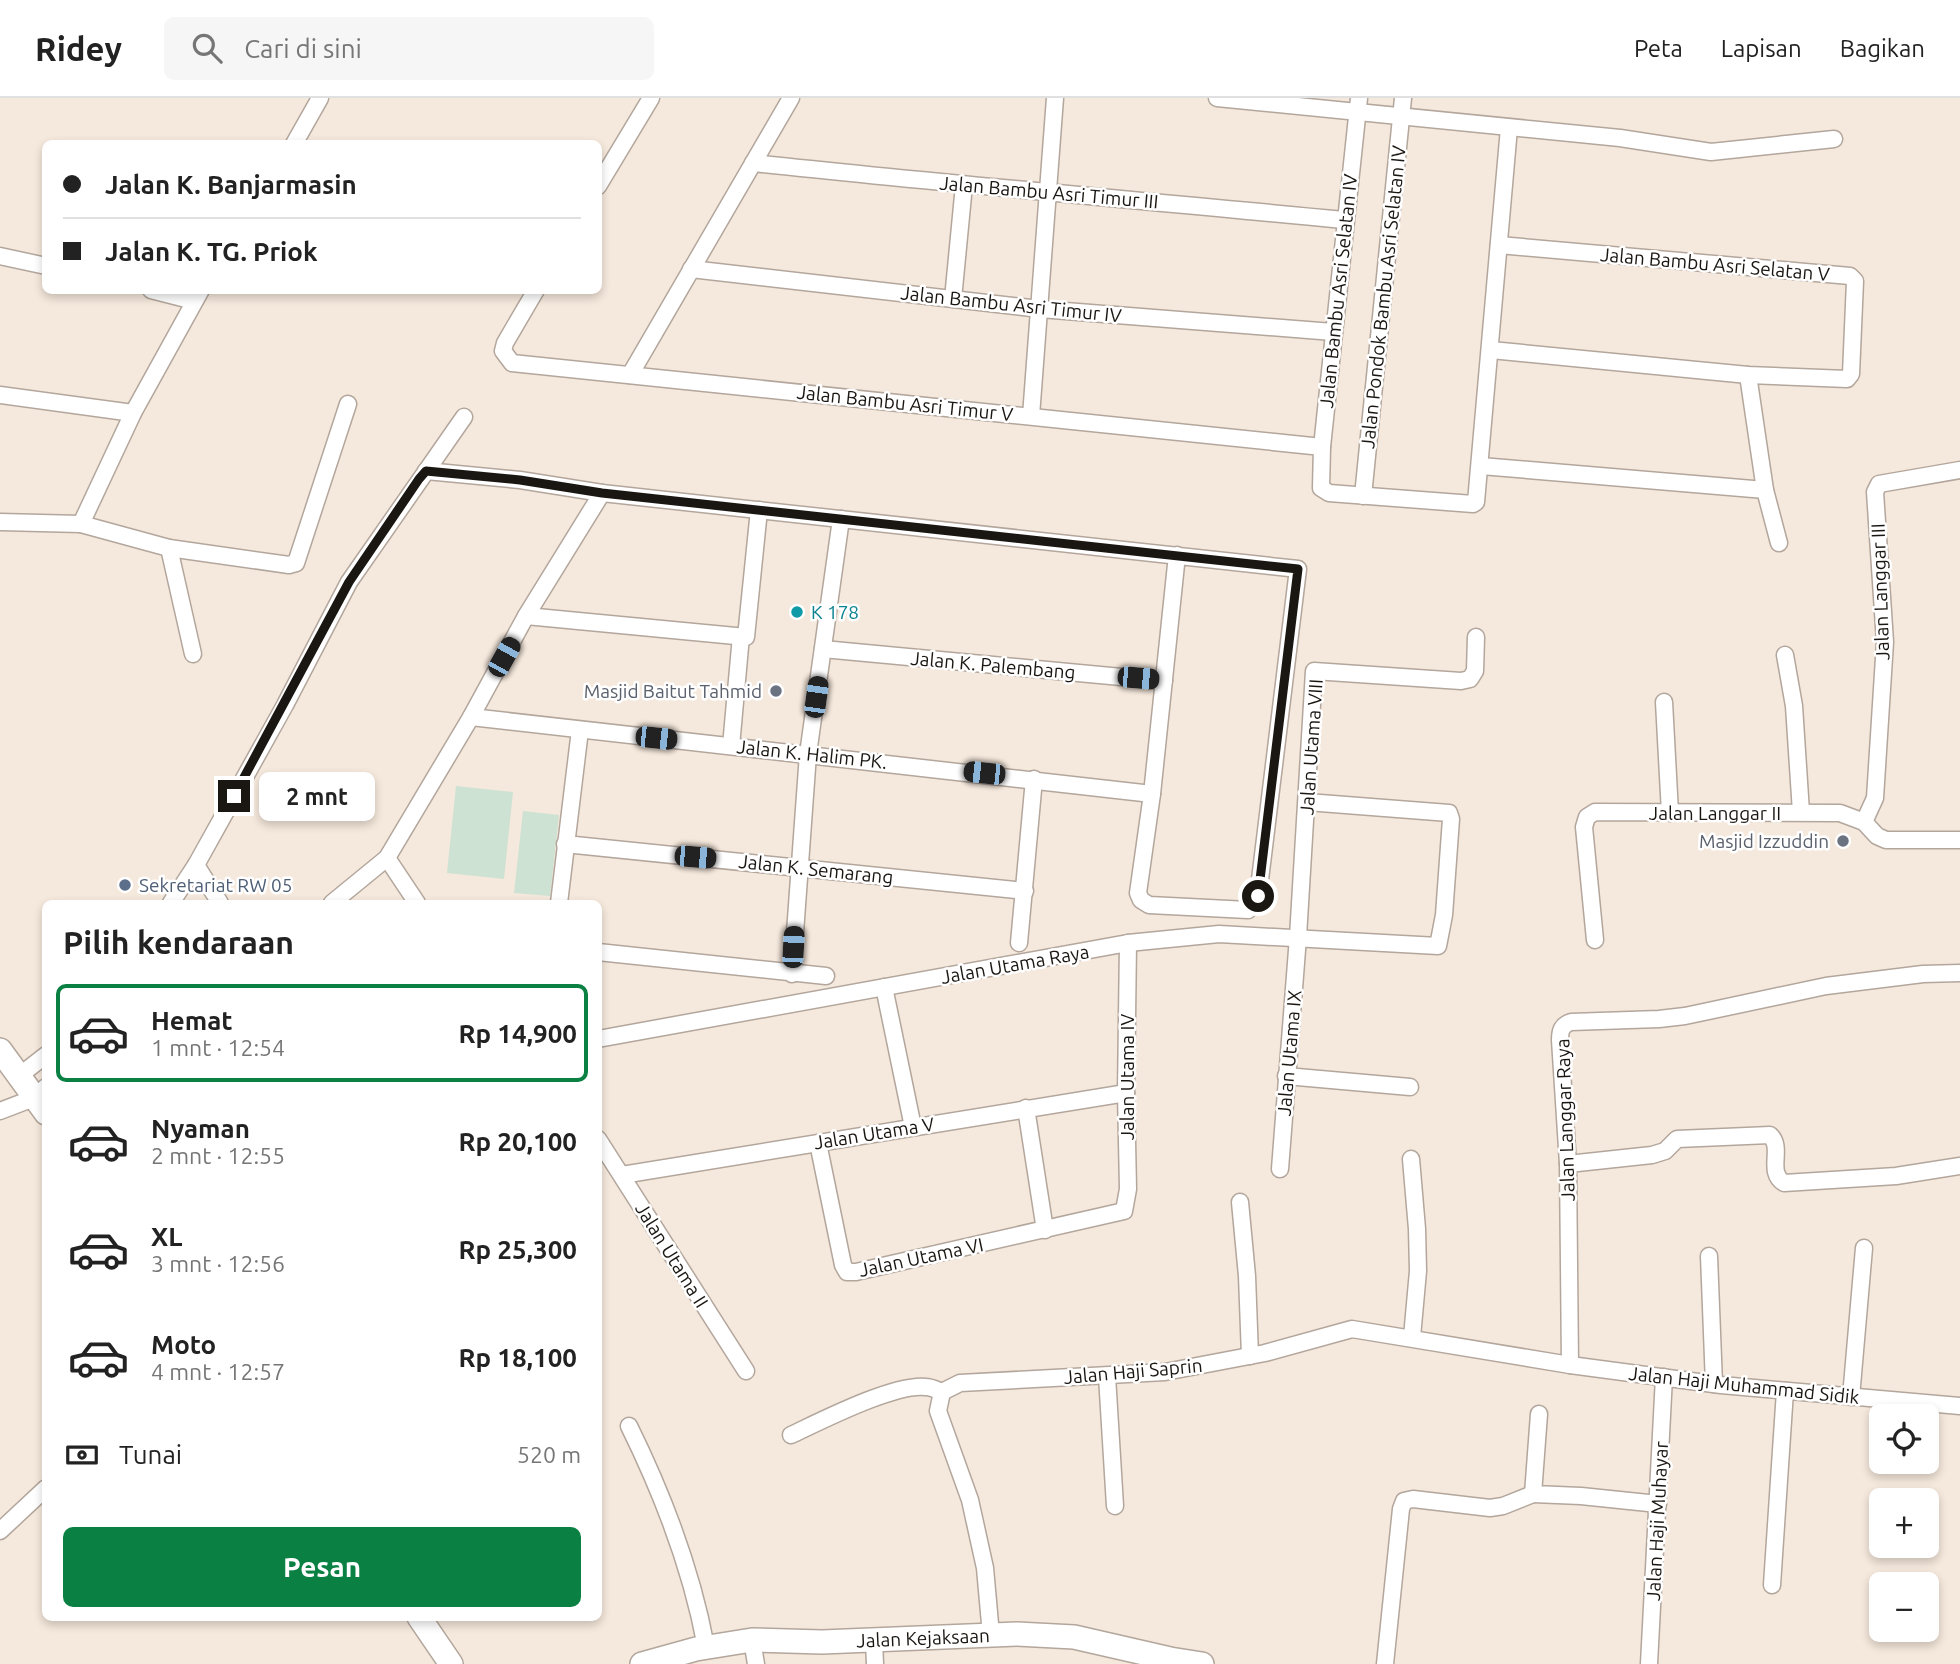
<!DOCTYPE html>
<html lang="id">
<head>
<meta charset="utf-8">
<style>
  body { margin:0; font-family:Ubuntu,sans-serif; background:#f6f6f6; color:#222; height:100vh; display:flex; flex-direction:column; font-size:26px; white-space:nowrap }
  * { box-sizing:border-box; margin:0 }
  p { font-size:23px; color:#767676 }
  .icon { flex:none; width:38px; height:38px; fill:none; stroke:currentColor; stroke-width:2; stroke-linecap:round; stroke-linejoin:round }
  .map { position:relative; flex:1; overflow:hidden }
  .details { position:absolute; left:42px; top:802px; width:560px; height:721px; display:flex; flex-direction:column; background:#fff; border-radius:10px; box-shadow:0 4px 10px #0003 }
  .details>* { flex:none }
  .guide { position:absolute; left:42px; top:42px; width:560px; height:154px; border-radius:10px; box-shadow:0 4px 10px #0003; display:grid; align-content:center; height:154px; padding:0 21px; background:#fff }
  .controls { position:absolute; left:1869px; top:1306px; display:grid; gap:14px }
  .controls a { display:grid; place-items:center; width:70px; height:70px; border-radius:10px; background:#fff; box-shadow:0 4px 10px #0003; font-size:35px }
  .end { position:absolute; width:32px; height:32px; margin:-16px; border:9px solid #1a1612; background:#fff; box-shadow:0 0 0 4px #fff }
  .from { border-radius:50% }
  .bubble { position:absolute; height:49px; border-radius:10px; background:#fff; box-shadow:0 4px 10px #0003; font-size:23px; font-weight:700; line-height:49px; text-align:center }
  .car { position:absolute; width:21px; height:42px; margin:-21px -10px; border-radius:9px; box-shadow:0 0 5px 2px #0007; background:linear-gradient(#222 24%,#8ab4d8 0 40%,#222 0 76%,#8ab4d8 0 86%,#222 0) }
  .guide b { display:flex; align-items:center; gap:24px; height:66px; font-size:26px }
  .guide b+b { border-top:2px solid #e0e0e0 }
  .guide i { width:18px; height:18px; background:#222 }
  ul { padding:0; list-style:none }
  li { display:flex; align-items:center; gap:21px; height:98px; margin:0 14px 10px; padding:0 7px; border:4px solid transparent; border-radius:10px }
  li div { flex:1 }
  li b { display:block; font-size:26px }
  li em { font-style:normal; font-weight:700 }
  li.active { border-color:#0b8043 }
  li>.icon { width:63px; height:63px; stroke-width:1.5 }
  h2 { padding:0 21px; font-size:32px; line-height:84px }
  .pay { display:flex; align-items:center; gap:18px; height:77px; padding:0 21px; font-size:26px }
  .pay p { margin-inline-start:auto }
  .button { display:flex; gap:14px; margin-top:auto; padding:14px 21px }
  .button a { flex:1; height:80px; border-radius:10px; background:#0b8043; color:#fff; font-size:28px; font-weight:700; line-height:80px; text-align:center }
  header { display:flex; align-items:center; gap:42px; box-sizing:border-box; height:98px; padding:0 35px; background:#fff; border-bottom:2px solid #e0e0e0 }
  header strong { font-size:33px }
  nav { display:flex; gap:38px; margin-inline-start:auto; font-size:24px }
  .search { width:490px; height:63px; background:#f6f6f6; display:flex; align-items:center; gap:18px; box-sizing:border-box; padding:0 24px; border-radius:10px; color:#767676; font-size:26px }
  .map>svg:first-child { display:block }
</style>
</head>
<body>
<header>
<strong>Ridey</strong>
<div class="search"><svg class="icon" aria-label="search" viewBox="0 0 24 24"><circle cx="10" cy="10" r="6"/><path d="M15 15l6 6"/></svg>Cari di sini</div>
<nav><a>Peta</a><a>Lapisan</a><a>Bagikan</a></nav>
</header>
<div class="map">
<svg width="1960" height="1566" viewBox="0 0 1960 1566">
  <rect width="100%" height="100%" fill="#f5e8dc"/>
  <g fill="#cde2d2">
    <path d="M456 688 513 694 504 781 447 775Z"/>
    <path d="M523 713 559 717 550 798 514 795Z"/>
  </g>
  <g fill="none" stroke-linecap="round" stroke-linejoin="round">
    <defs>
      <g id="street">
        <path d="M1217 0 1620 40 1711 54 1834 41"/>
        <path d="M1359 0 1322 349 1321 390 1329 395 1473 406 1476 404 1509 30"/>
        <path d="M294 46 320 0"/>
        <path d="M753 65C950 86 1147 103 1344 122"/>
        <path d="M598 88 651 0"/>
        <path d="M0 158 46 168"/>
        <path d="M691 171 1040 211 1333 234"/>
        <path d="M151 192 194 203"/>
        <path d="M536 192 505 245 503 253 512 265 1322 349"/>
        <path d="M953 201 964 87"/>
        <path d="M1491 252 1748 277 1847 281 1851 276 1855 183 1850 178 1499 147"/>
        <path d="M630 277 791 0"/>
        <path d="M1748 277 1765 392 1779 445"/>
        <path d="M0 297 133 315"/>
        <path d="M1031 318 1055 0"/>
        <path d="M1481 368 1765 392"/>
        <path d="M426 373 520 382 602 395 1298 471 1258 798 1248 812 1149 807 1141 802 1138 795 1152 696 1177 457"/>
        <path d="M1363 398 1403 0"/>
        <path d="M0 424 81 426 169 450 289 467 296 465 348 306"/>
        <path d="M81 426 133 315 201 192"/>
        <path d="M169 450 193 556"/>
        <path d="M526 518 746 539 759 412"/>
        <path d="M823 551 1164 583"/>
        <path d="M1785 557 1794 608 1801 714"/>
        <path d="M1664 604 1670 715"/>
        <path d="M471 619 1152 696"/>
        <path d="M731 648 741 538"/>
        <path d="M1864 724 1875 700 1885 544 1875 394 1879 386 1960 372"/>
        <path d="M565 746 1025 793"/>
        <path d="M387 760 417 805"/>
        <path d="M196 767 220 805"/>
        <path d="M171 805 196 767 285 607 349 484 464 319"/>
        <path d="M332 805 387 760 471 619 526 518 602 395"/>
        <path d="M559 805 580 632"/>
        <path d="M1595 842 1584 729 1587 719 1595 714 1840 715 1864 724 1877 738 1886 742H1960"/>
        <path d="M1019 845 1034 681"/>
        <path d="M598 854 826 878"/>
        <path d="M792 876 808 656 841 421"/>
        <path d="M884 889 913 1029"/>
        <path d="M598 941 1128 845 1219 836 1438 848 1444 817 1451 721 1449 715 1307 704"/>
        <path d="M19 978 46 957"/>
        <path d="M1286 978 1410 989"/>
        <path d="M1026 1010 1045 1132"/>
        <path d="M0 1013 34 1000 46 989"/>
        <path d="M598 1041 746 1273"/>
        <path d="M818 1045 843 1167 847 1174H856L1124 1113 1128 1091 1126 995 1128 845"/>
        <path d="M1411 1061 1417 1131 1418 1173 1412 1239"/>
        <path d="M1568 1066 1652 1057 1665 1053 1677 1041 1770 1037C1784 1050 1766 1074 1784 1085L1896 1078 1960 1068"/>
        <path d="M1280 1071 1298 839 1314 573 1461 583 1470 581 1475 573 1476 539"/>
        <path d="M622 1077 1126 995"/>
        <path d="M1240 1104 1247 1178 1250 1258"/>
        <path d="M1709 1158 1714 1286"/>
        <path d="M1570 1267 1568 1066 1560 942C1560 932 1562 927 1571 924L1659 921 1685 918 1826 888 1923 876 1960 875"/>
        <path d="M1107 1278 1115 1408"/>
        <path d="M942 1294 960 1285 1165 1274 1265 1255 1352 1231 1570 1267 1721 1287 1960 1308"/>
        <path d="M942 1294 938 1313 970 1402 985 1470 991 1537"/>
        <path d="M1851 1299 1864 1150"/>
        <path d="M1539 1316 1533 1396 1581 1398 1658 1406"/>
        <path d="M629 1328C663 1397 692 1473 706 1549"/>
        <path d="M791 1337C821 1323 895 1285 926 1289 931 1289 937 1292 942 1294"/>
        <path d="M0 1433 46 1390"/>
        <path d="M1772 1487 1785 1293"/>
        <path d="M752 1542 756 1566"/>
        <path d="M874 1543 875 1566"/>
        <path d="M1385 1566 1401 1411 1404 1403 1413 1401 1490 1410 1503 1408 1533 1396"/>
        <path d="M1649 1566 1664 1279"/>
      </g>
      <g id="secondary">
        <path d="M0 952 46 1015"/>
        <path d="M419 1519 451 1566"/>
        <path id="s1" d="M642 1566 696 1551 752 1542 822 1544 1017 1536 1074 1539 1170 1561 1202 1566"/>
      </g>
    </defs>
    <use href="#street" stroke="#b3a69c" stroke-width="19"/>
    <use href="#secondary" stroke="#b3a69c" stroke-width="26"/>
    <use href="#street" stroke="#fff" stroke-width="16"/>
    <use href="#secondary" stroke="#fff" stroke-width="23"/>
  </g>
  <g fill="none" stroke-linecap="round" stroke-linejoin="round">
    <path stroke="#1a1612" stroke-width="9" d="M234 698 349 484 419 381 426 373 520 382 602 395 1298 471 1258 798"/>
  </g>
  <circle fill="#0f9aa8" stroke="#fff" stroke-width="2.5" cx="797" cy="514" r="7"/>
  <g fill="#6b7280" stroke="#fff" stroke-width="2.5">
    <circle cx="776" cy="593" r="7"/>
    <circle cx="1843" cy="743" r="7"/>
  </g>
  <circle fill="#5c6f8a" stroke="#fff" stroke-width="2.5" cx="125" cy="787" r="7"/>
  <g text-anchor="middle" stroke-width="5" stroke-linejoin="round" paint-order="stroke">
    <g font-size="19" fill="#1a1612" stroke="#fff">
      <text transform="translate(1049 94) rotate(5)" y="7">Jalan Bambu Asri Timur III</text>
      <text transform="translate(1715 166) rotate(5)" y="7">Jalan Bambu Asri Selatan V</text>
      <text transform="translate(1338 193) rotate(-84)" y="7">Jalan Bambu Asri Selatan IV</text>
      <text transform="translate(1383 199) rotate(-84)" y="7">Jalan Pondok Bambu Asri Selatan IV</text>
      <text transform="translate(1011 206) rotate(6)" y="7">Jalan Bambu Asri Timur IV</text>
      <text transform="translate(905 305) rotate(6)" y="7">Jalan Bambu Asri Timur V</text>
      <text transform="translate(1880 494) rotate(-92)" y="7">Jalan Langgar III</text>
      <text transform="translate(993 567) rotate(5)" y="7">Jalan K. Palembang</text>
      <text transform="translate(1311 649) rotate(-86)" y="7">Jalan Utama VIII</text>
      <text transform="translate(812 656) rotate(6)" y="7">Jalan K. Halim PK.</text>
      <text x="1715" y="722">Jalan Langgar II</text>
      <text transform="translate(816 771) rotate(6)" y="7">Jalan K. Semarang</text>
      <text transform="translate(1015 866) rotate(-10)" y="7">Jalan Utama Raya</text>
      <text transform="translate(1289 955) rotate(-85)" y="7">Jalan Utama IX</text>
      <text transform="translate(1127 979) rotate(-90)" y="7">Jalan Utama IV</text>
      <text transform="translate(1565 1022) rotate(-92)" y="7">Jalan Langgar Raya</text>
      <text transform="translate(874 1035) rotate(-9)" y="7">Jalan Utama V</text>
      <text transform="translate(672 1157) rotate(58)" y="7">Jalan Utama II</text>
      <text transform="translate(921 1159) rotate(-12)" y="7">Jalan Utama VI</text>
      <text transform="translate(1133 1273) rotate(-5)" y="7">Jalan Haji Saprin</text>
      <text transform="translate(1744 1287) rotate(6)" y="7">Jalan Haji Muhammad Sidik</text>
      <text transform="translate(1657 1423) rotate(-87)" y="7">Jalan Haji Muhayar</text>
      <text dy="7" stroke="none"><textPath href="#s1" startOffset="284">Jalan Kejaksaan</textPath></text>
    </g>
    <g font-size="19" fill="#0d838f" stroke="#fff" text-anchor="start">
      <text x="811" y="521">K 178</text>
    </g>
    <g font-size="19" fill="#5b616d" stroke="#fff" text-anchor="end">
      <text x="762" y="600">Masjid Baitut Tahmid</text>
      <text x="1829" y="750">Masjid Izzuddin</text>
    </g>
    <g font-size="19" fill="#4e5e75" stroke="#fff" text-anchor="start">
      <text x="139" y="794">Sekretariat RW 05</text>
    </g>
  </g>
</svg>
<div class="controls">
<a><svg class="icon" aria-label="locate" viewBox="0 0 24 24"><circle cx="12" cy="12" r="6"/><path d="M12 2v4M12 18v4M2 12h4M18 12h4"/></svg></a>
<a>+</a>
<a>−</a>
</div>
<i class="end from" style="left:1258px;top:798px"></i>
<i class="end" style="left:234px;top:698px"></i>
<div class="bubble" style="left:259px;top:674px;width:116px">2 mnt</div>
<i class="car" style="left:504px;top:559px;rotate:29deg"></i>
<i class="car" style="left:1138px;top:580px;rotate:95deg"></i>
<i class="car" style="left:816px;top:599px;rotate:8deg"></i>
<i class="car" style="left:656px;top:640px;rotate:96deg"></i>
<i class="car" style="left:984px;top:675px;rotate:276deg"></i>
<i class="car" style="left:695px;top:759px;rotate:95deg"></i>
<i class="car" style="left:793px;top:849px;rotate:3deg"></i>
<div class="guide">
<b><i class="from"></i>Jalan K. Banjarmasin</b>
<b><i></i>Jalan K. TG. Priok</b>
</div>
<section class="details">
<h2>Pilih kendaraan</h2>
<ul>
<li class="active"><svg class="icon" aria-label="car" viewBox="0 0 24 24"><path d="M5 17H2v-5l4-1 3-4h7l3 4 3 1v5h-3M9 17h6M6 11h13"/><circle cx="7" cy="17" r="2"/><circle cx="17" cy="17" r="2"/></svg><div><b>Hemat</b><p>1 mnt · 12:54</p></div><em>Rp 14,900</em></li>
<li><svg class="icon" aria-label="car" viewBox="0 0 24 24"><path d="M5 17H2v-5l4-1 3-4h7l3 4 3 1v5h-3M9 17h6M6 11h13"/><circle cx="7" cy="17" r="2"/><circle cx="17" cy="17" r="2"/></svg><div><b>Nyaman</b><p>2 mnt · 12:55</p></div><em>Rp 20,100</em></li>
<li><svg class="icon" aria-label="car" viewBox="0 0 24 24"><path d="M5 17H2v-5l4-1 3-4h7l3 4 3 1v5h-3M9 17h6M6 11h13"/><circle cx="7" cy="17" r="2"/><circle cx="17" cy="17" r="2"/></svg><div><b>XL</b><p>3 mnt · 12:56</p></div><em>Rp 25,300</em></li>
<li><svg class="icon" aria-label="car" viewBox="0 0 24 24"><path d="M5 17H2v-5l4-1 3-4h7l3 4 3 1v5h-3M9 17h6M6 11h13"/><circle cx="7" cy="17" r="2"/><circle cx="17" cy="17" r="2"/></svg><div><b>Moto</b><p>4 mnt · 12:57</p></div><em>Rp 18,100</em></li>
</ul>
<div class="pay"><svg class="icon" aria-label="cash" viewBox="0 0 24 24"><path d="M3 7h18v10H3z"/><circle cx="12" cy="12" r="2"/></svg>Tunai<p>520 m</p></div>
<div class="button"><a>Pesan</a></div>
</section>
</div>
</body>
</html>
